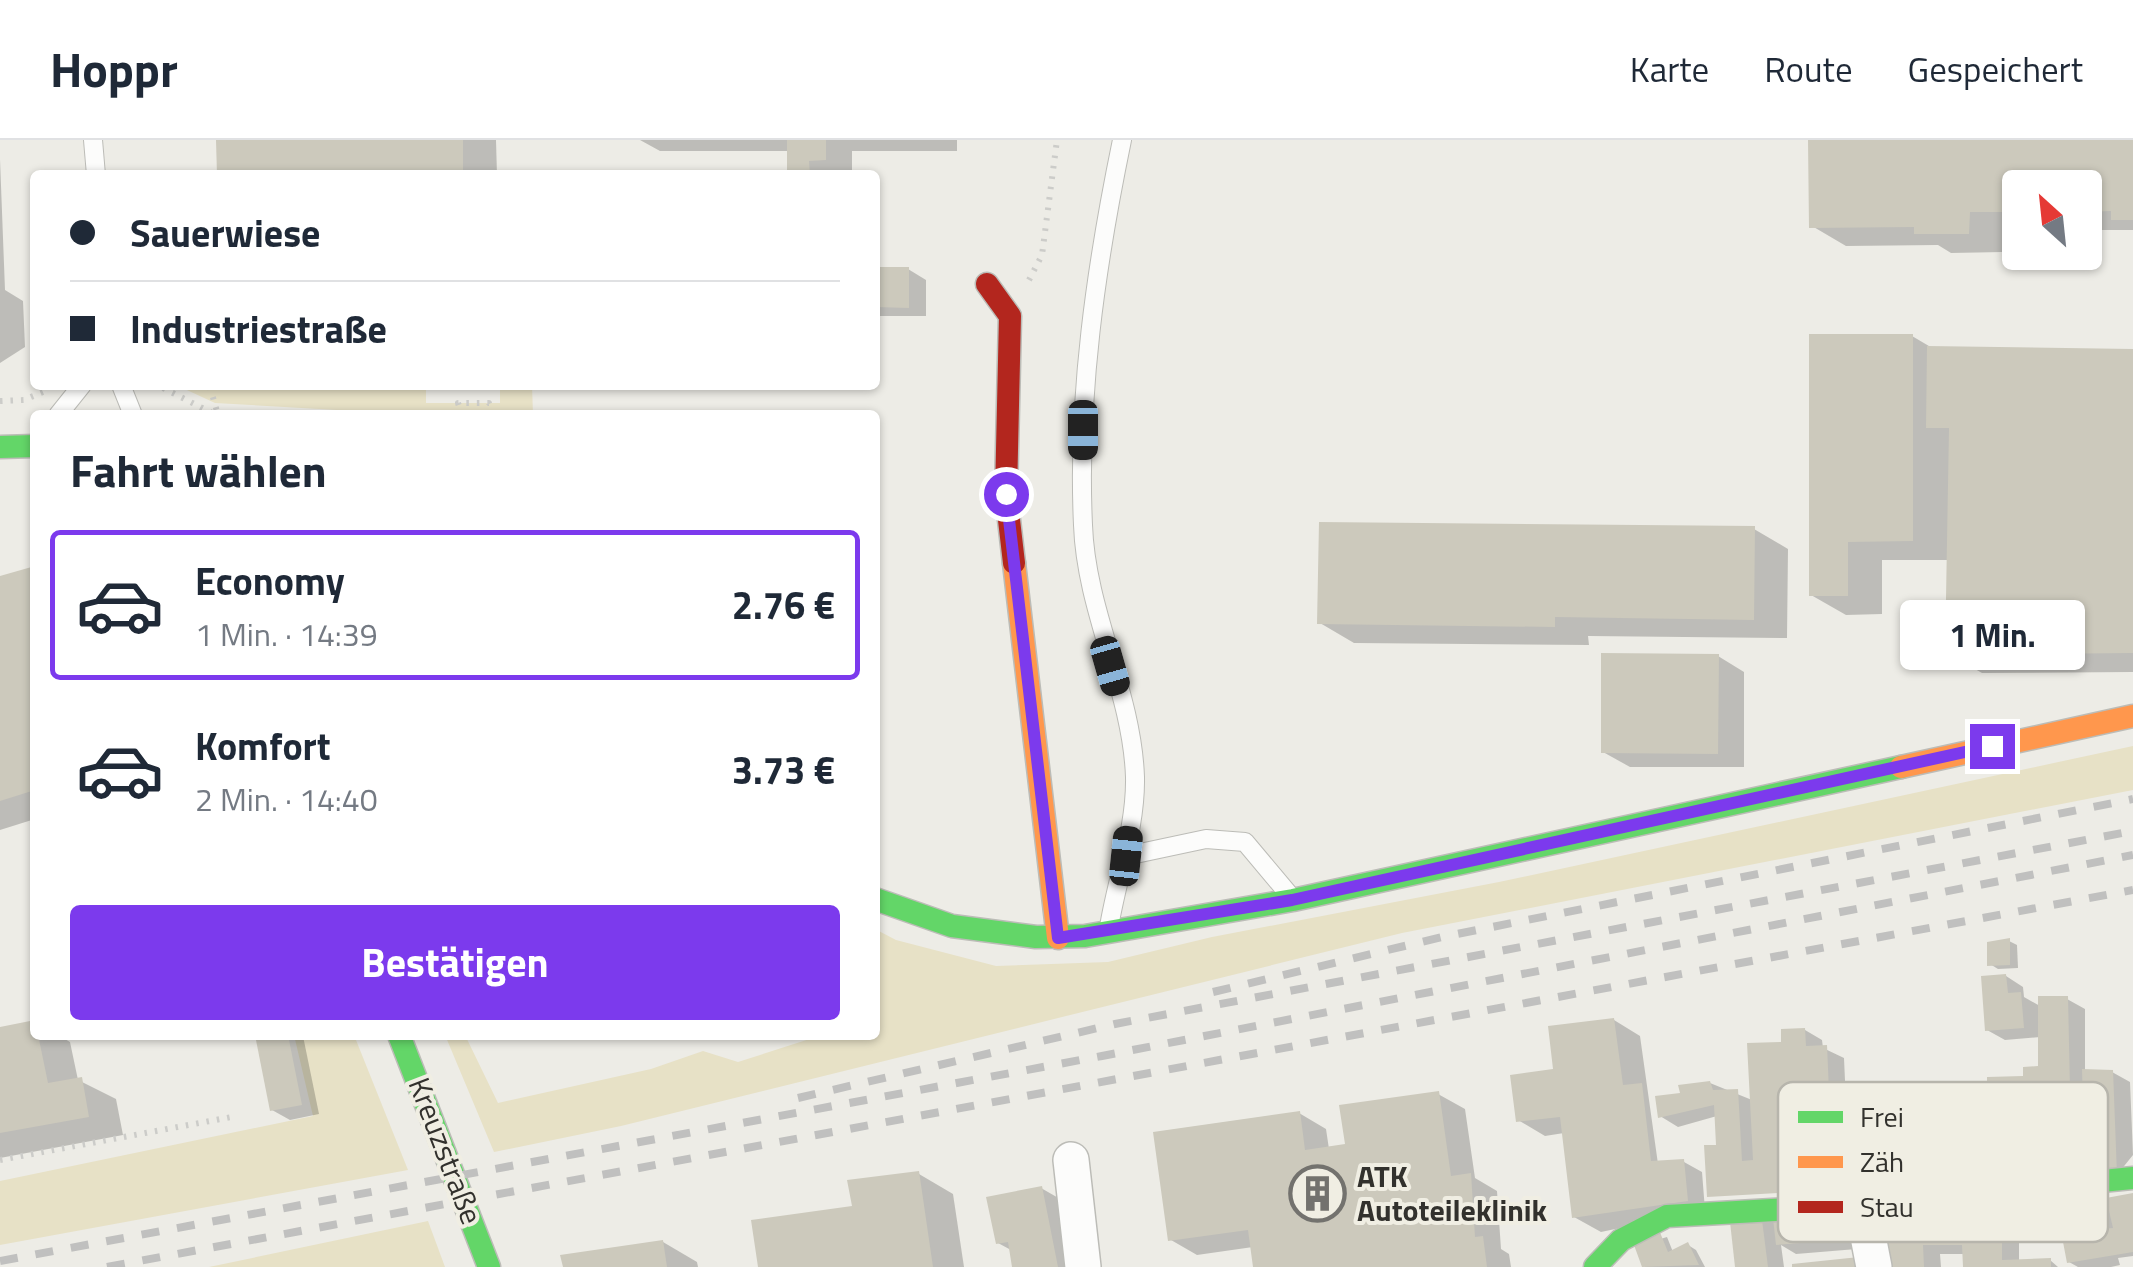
<!DOCTYPE html>
<html lang="de">
<head>
<meta charset="utf-8">
<style>
  body { margin:0; font-family:"Titillium Web",sans-serif; background:#f6f6f7; color:#1f2937; height:100vh; display:flex; flex-direction:column; font-size:38px; white-space:nowrap }
  * { box-sizing:border-box; margin:0 }
  p { font-size:32px; color:#747a83 }
  .icon { flex:none; width:55px; height:55px; fill:none; stroke:currentColor; stroke-width:2; stroke-linecap:round; stroke-linejoin:round }
  .map { position:relative; flex:1; overflow:hidden }
  .panel { position:absolute; left:30px; top:270px; width:850px; height:630px; display:flex; flex-direction:column; background:#fff; border-radius:10px; box-shadow:0 2px 8px #0004 }
  .panel>* { flex:none }
  .hud { position:absolute; left:30px; top:30px; width:850px; height:220px; border-radius:10px; box-shadow:0 2px 8px #0004; display:grid; align-content:center; height:220px; padding:0 40px; background:#fff }
  .needle { width:65px; rotate:333deg }
  .tools { position:absolute; left:2002px; top:30px; display:grid; gap:20px }
  .tools a { display:grid; place-items:center; width:100px; height:100px; border-radius:10px; background:#fff; box-shadow:0 2px 8px #0004; font-size:50px }
  .end { position:absolute; width:45px; height:45px; margin:-22px; border:12px solid #7c3aed; background:#fff; box-shadow:0 0 0 5px #fff }
  .from { border-radius:50% }
  .bubble { position:absolute; height:70px; border-radius:10px; background:#fff; box-shadow:0 2px 8px #0004; font-size:32px; font-weight:700; line-height:70px; text-align:center }
  .car { position:absolute; width:30px; height:60px; margin:-30px -15px; border-radius:12px; box-shadow:0 0 8px 2px #0007; background:linear-gradient(#222 24%,#8ab4d8 0 40%,#222 0 76%,#8ab4d8 0 86%,#222 0) }
  .hud b { display:flex; align-items:center; gap:35px; height:95px; font-size:38px }
  .hud b+b { border-top:2px solid #e0e1e3 }
  .hud i { width:25px; height:25px; background:#1f2937 }
  ul { padding:0; list-style:none }
  li { display:flex; align-items:center; gap:30px; height:150px; margin:0 20px 15px; padding:0 20px; border:5px solid transparent; border-radius:10px }
  li div { flex:1 }
  li b { display:block; font-size:38px }
  li em { font-style:normal; font-weight:700 }
  li.on { border-color:#7c3aed }
  li>.icon { width:90px; height:90px; stroke-width:1.5 }
  h2 { padding:0 40px; font-size:45px; line-height:120px }
  .cta { display:flex; gap:20px; margin-top:auto; padding:20px 40px }
  .cta a { flex:1; height:115px; border-radius:10px; background:#7c3aed; color:#fff; font-size:40px; font-weight:700; line-height:115px; text-align:center }
  header { display:flex; align-items:center; gap:60px; box-sizing:border-box; height:140px; padding:0 50px; background:#fff; border-bottom:2px solid #e0e1e3 }
  header strong { font-size:48px }
  nav { display:flex; gap:55px; margin-inline-start:auto; font-size:35px }
  .map>svg:first-child { display:block }
</style>
</head>
<body>
<header>
<strong>Hoppr</strong>
<nav><a>Karte</a><a>Route</a><a>Gespeichert</a></nav>
</header>
<div class="map">
<svg width="2133" height="1127" viewBox="0 0 2133 1127">
  <rect width="100%" height="100%" fill="#edece6"/>
  <g fill="#e7e1c6">
    <path d="M176 245 426 246V263H500V245H532L533 275H423L215 263Z"/>
    <path d="M2133 606V650L1402 793 621 986 494 1012 445 895H465L498 963 651 929 703 911 738 922 822 895H875V789L896 800 996 826 1108 822 1212 797 1499 742Z"/>
    <path d="M294 895H354L408 1030 0 1105V1041L313 976Z"/>
    <path d="M428 1081 445 1127H209Z"/>
  </g>
  <g fill="#0003">
    <path d="M219 0H496L497 35H219Z"/>
    <path d="M640 0H957V11H852V34L790 35V11H660Z"/>
    <path d="M1811 0H2133V90H2085V48H2020V91H2003V112L1951 113 1938 105 1846 106 1812 86Z"/>
    <path d="M0 19 5 150 23 161 25 207 0 223Z"/>
    <path d="M875 129H908L926 140V176H875Z"/>
    <path d="M1912 196 1934 209 2133 211V532L1982 533 1947 513 1949 420H1882V474L1846 475 1811 455Z"/>
    <path d="M1754 389 1788 409 1787 498 1588 496 1589 505 1354 503 1320 483Z"/>
    <path d="M35 429V679L0 690V440Z"/>
    <path d="M1718 516 1744 532V627H1630L1603 612Z"/>
    <path d="M2009 801 2017 805 2018 828 1998 829 1990 824Z"/>
    <path d="M2006 836 2023 847 2024 857 2040 866 2067 859 2085 869V932H2112L2130 942 2133 1015 2108 1046 1990 973 2026 939 2048 929 2040 897 2005 900 1987 890Z"/>
    <path d="M1614 880 1640 896 1658 1024 1684 1022 1702 1032 1705 1070 1601 1092 1574 1077 1564 993 1545 996 1518 980 1556 932Z"/>
    <path d="M0 889 58 895 70 902 78 940 116 959 123 995 0 1018Z"/>
    <path d="M1805 890 1822 900 1823 908 1844 918 1849 1030 1784 1029 1786 1057 1719 1007 1717 976 1678 987 1660 976 1683 955 1710 943 1752 960 1784 904Z"/>
    <path d="M257 895 303 896 319 974 290 980 272 970Z"/>
    <path d="M1438 954 1465 969 1475 1038 1497 1051 1501 1109 1509 1114 1511 1127H1256L1253 1107 1197 1115 1171 1100 1299 973 1326 989 1329 1009 1348 1006Z"/>
    <path d="M919 1034 953 1054 964 1127H760Z"/>
    <path d="M1041 1048 1088 1075 1097 1127H1013L1011 1110 998 1103Z"/>
    <path d="M2133 1055V1116L2118 1118 2120 1125 2111 1127H2078L2069 1122 2092 1061 2112 1072Z"/>
    <path d="M2001 1073 2019 1083V1122L2050 1120 2058 1127H1965V1114H1940L1941 1127H1892L1885 1078Z"/>
    <path d="M1847 1076 1869 1108 1796 1114 1781 1105 1784 1127H1737L1733 1085Z"/>
    <path d="M1667 1097 1673 1112 1688 1105 1696 1110 1705 1127H1645L1637 1106Z"/>
    <path d="M663 1102 697 1122 698 1127H566Z"/>
  </g>
  <g fill="#ccc9bc">
    <path d="M216 0H463V35H217Z"/>
    <path d="M787 0H826V20L809 21 810 35H787Z"/>
    <path d="M1808 0H2133V80H2111V71L2085 72V48H2020V72H1970L1969 94H1914V87L1809 88Z"/>
    <path d="M875 127H909V168L875 167Z"/>
    <path d="M1809 194H1913V401L1848 402V456H1809Z"/>
    <path d="M1927 206 2133 209V513L1945 515 1949 288H1926Z"/>
    <path d="M1319 382 1755 386 1754 480 1555 477V487L1317 484Z"/>
    <path d="M35 426V650L0 661V436Z"/>
    <path d="M1601 513 1719 514 1718 614 1601 613Z"/>
    <path d="M2010 798V825L1987 826V802Z"/>
    <path d="M2006 834 2008 853 2021 852 2024 888 1985 891 1981 836Z"/>
    <path d="M2038 856H2068L2072 1043 1977 1038 1976 971H1987V937L2023 936V927L2038 926Z"/>
    <path d="M1614 878 1623 945 1642 943 1651 1021 1684 1019 1688 1061 1572 1078 1560 977 1516 982 1510 935 1553 929 1548 886Z"/>
    <path d="M35 880 48 943 82 937 89 977 0 993V887Z"/>
    <path d="M1805 888 1806 906 1827 905 1832 1021 1777 1024 1778 1053 1707 1057 1704 1005H1716L1714 965 1658 978 1655 956 1680 953 1678 945 1710 941 1713 950 1738 949 1742 1021 1753 1020 1747 903 1781 902V889Z"/>
    <path d="M255 895H288L302 965 270 971Z"/>
    <path d="M2082 929 2113 930 2117 1035 2088 1038 2078 999 2084 998Z"/>
    <path d="M1439 951 1451 1036 1471 1033 1475 1097 1483 1096 1487 1127H1253L1248 1090 1168 1101 1153 992 1300 971 1305 1010 1345 1004 1339 965Z"/>
    <path d="M919 1031 933 1127H758L751 1080 852 1066 847 1040Z"/>
    <path d="M1042 1046 1058 1127H1012L1008 1102 996 1104 986 1057Z"/>
    <path d="M2133 1053V1112L2067 1123 2056 1065 2093 1058 2099 1089 2113 1088 2106 1058Z"/>
    <path d="M2002 1071V1120L2051 1118V1127H1963L1962 1105H1923L1924 1127H1888L1882 1076Z"/>
    <path d="M1847 1073 1852 1099 1776 1105 1773 1078Z"/>
    <path d="M1762 1080 1768 1127H1735L1730 1082Z"/>
    <path d="M1659 1090 1668 1112 1688 1102 1699 1125 1642 1127 1634 1105Z"/>
    <path d="M663 1100 667 1127H563L560 1115Z"/>
    <path d="M1859 1117 1861 1127H1792V1124Z"/>
  </g>
  <g fill="none" stroke-linecap="round" stroke-linejoin="round">
    <defs>
      <g id="lane">
        <path d="M93 0 96 35"/>
        <path d="M121 245 133 275"/>
        <path d="M58 275 82 245"/>
        <path d="M1126 716 1206 699 1245 702 1292 758"/>
        <path d="M1109 787C1117 738 1136 688 1135 637 1132 551 1086 472 1083 385 1077 256 1096 126 1122 0"/>
      </g>
      <g id="street">
        <path d="M1071 1020 1083 1127"/>
        <path d="M1862 1065 1874 1127"/>
      </g>
      <g id="fast">
        <path d="M0 307 35 306"/>
        <path d="M875 759 952 786 1036 797 1085 796 1293 760 1901 627"/>
        <path d="M399 895 489 1127"/>
        <path d="M1595 1127 1621 1100 1667 1076 1862 1065 2133 1038"/>
      </g>
      <g id="slow">
        <path d="M1014 423 1058 798"/>
        <path d="M1901 627 2133 576"/>
      </g>
      <path id="jam" d="M987 144 1010 176 1006 354 1014 423"/>
    </defs>
    <use href="#lane" stroke="#bcbcb7" stroke-width="20"/>
    <use href="#street" stroke="#bcbcb7" stroke-width="38"/>
    <use href="#fast" stroke="#bcbcb7" stroke-width="25"/>
    <use href="#slow" stroke="#bcbcb7" stroke-width="25"/>
    <use href="#jam" stroke="#bcbcb7" stroke-width="25"/>
    <g stroke="#ccccc9" stroke-width="6" stroke-dasharray="2.5 8" stroke-linecap="butt">
      <path d="M1029 140 1042 115 1057 0"/>
      <path d="M210 247 218 275"/>
      <path d="M163 248 216 275"/>
      <path d="M0 261 24 260 43 252"/>
      <path d="M462 275 458 263H489L494 275"/>
      <path d="M0 1020 237 976"/>
    </g>
    <use href="#lane" stroke="#fcfcfb" stroke-width="18"/>
    <use href="#street" stroke="#fcfcfb" stroke-width="35"/>
    <use href="#fast" stroke="#63d668" stroke-width="22"/>
    <use href="#slow" stroke="#ff974d" stroke-width="22"/>
    <use href="#jam" stroke="#b3261e" stroke-width="22"/>
    <g stroke="#c0c0bf" stroke-width="8" stroke-dasharray="18 18" stroke-linecap="butt">
      <path d="M1213 852 1442 797 2133 659"/>
      <path d="M798 958 1115 884 2133 691"/>
      <path d="M0 1121 1102 916 2133 715"/>
      <path d="M107 1127 2133 750"/>
    </g>
  </g>
  <g fill="none" stroke-linecap="round" stroke-linejoin="round">
    <path stroke="#7c3aed" stroke-width="12" d="M1006 354 1058 798 1292 760 1992 606"/>
  </g>
  <defs>
    <symbol id="building-ring" viewBox="-11 -11 22 22"><circle r="9.5" fill="#f0eee3" stroke="#73726e" stroke-width="1.5"/><path d="M-4-6H4V6H1V3H-1V6H-4ZM-2.5-4.3h1.7v1.8h-1.7ZM.8-4.3h1.7v1.8H.8ZM-2.5-1h1.7V.8h-1.7ZM.8-1h1.7V.8H.8Z" fill="#73726e"/></symbol>
  </defs>
  <g fill-rule="evenodd">
    <use href="#building-ring" x="1286" y="1022" width="63" height="63"/>
  </g>
  <g text-anchor="middle" stroke-width="8" stroke-linejoin="round" paint-order="stroke">
    <g font-size="30" fill="#32312d" stroke="#f0eee3">
      <text transform="translate(445 1011) rotate(69)" y="10">Kreuzstraße</text>
    </g>
    <g font-size="30" font-weight="bold" fill="#32312d" stroke="#f0eee3" text-anchor="start">
      <text x="1357" y="1047">ATK<tspan x="1357" dy="34">Autoteileklinik</tspan></text>
    </g>
  </g>
  <rect x="1778" y="942" width="330" height="160" rx="15" fill="#f0eee3" stroke="#b7b5ac" stroke-width="2.5"/>
  <rect x="1798" y="971" width="45" height="12" fill="#63d668"/>
  <rect x="1798" y="1016" width="45" height="12" fill="#ff974d"/>
  <rect x="1798" y="1061" width="45" height="12" fill="#b3261e"/>
  <g font-size="28" fill="#32312d">
    <text x="1860" y="987">Frei</text>
    <text x="1860" y="1032">Zäh</text>
    <text x="1860" y="1077">Stau</text>
  </g>
</svg>
<div class="tools">
<a><svg class="needle" viewBox="-14 -14 28 28"><path d="M0-13l5 13h-10z" fill="#e53935"/><path d="M0 13l5-13h-10z" fill="#747a83"/></svg></a>
</div>
<i class="end from" style="left:1006px;top:354px"></i>
<i class="end" style="left:1992px;top:606px"></i>
<div class="bubble" style="left:1900px;top:460px;width:185px">1 Min.</div>
<i class="car" style="left:1083px;top:290px;rotate:180deg"></i>
<i class="car" style="left:1110px;top:526px;rotate:164deg"></i>
<i class="car" style="left:1126px;top:716px;rotate:6deg"></i>
<div class="hud">
<b><i class="from"></i>Sauerwiese</b>
<b><i></i>Industriestraße</b>
</div>
<section class="panel">
<h2>Fahrt wählen</h2>
<ul>
<li class="on"><svg class="icon" aria-label="car" viewBox="0 0 24 24"><path d="M5 17H2v-5l4-1 3-4h7l3 4 3 1v5h-3M9 17h6M6 11h13"/><circle cx="7" cy="17" r="2"/><circle cx="17" cy="17" r="2"/></svg><div><b>Economy</b><p>1 Min. · 14:39</p></div><em>2.76 €</em></li>
<li><svg class="icon" aria-label="car" viewBox="0 0 24 24"><path d="M5 17H2v-5l4-1 3-4h7l3 4 3 1v5h-3M9 17h6M6 11h13"/><circle cx="7" cy="17" r="2"/><circle cx="17" cy="17" r="2"/></svg><div><b>Komfort</b><p>2 Min. · 14:40</p></div><em>3.73 €</em></li>
</ul>
<div class="cta"><a>Bestätigen</a></div>
</section>
</div>
</body>
</html>
